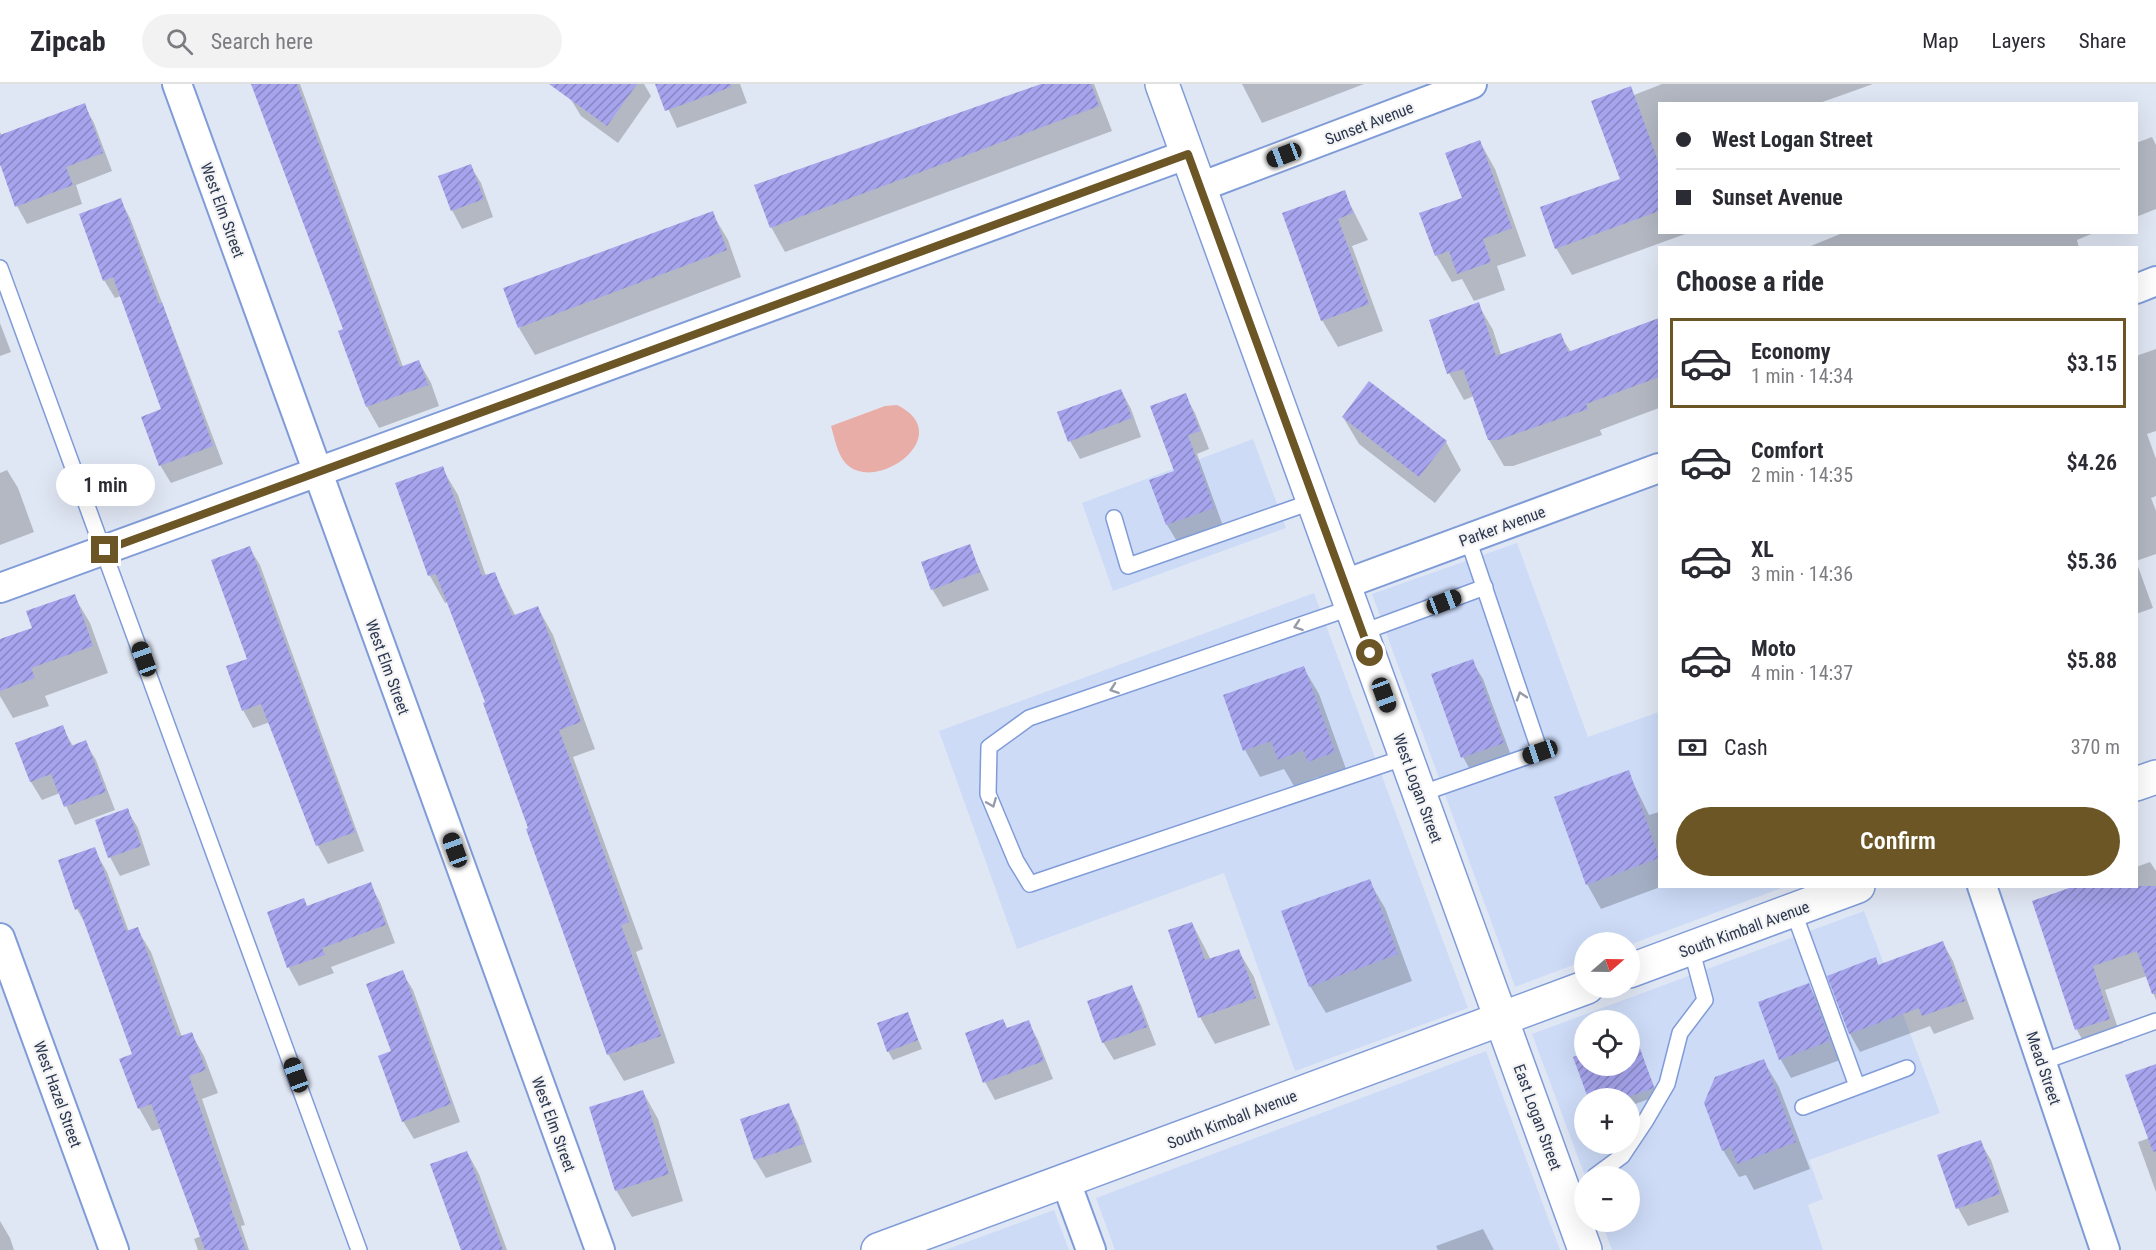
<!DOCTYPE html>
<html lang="en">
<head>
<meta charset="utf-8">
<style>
  body { margin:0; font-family:"Roboto Condensed",sans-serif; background:#f2f2f3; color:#2b2b33; height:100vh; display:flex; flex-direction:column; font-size:22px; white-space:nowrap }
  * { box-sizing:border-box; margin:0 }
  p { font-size:20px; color:#7c7c81 }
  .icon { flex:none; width:33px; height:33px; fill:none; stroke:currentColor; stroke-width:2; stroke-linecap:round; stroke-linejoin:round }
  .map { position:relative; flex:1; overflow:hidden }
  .sheet { position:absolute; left:1658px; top:162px; width:480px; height:642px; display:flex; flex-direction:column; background:#fff; border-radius:0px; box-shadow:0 6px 24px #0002 }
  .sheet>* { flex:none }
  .guide { position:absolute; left:1658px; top:18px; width:480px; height:132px; border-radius:0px; box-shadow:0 6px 24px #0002; display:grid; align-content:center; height:132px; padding:0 18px; background:#fff }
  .needle { width:39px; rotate:70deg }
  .buttons { position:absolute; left:1574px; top:848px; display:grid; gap:12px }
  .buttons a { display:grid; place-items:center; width:66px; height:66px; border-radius:50%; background:#fff; box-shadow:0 6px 24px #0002; font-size:30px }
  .end { position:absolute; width:27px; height:27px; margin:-14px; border:8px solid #6c5626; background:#fff; box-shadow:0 0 0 3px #fff }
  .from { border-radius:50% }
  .bubble { position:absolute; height:42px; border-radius:21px; background:#fff; box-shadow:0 6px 24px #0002; font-size:20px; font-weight:600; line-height:42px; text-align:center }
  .car { position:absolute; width:18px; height:36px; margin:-18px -9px; border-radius:8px; box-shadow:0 0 4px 2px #0007; background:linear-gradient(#222 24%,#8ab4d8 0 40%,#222 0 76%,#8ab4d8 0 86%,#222 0) }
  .guide b { display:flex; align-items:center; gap:21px; height:57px; font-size:22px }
  .guide b+b { border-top:2px solid #e1e1e2 }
  .guide i { width:15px; height:15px; background:#2b2b33 }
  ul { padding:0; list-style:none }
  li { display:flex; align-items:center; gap:18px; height:90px; margin:0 12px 9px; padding:0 6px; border:3px solid transparent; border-radius:0px }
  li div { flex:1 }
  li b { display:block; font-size:22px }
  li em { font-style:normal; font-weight:600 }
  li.selected { border-color:#6c5626 }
  li>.icon { width:54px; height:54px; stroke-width:1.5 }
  h2 { padding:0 18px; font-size:27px; line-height:72px }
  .pay { display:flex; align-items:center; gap:15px; height:66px; padding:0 18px; font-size:22px }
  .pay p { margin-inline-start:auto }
  .cta { display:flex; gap:12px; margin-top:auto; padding:12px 18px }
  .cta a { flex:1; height:69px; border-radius:36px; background:#6c5626; color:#fff; font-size:24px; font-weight:600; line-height:69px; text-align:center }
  header { display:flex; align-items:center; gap:36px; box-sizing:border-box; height:84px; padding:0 30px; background:#fff; border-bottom:2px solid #e1e1e2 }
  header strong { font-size:28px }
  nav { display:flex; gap:33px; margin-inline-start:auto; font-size:21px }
  .search { width:420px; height:54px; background:#f2f2f3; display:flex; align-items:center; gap:15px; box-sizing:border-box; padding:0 21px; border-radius:33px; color:#7c7c81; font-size:22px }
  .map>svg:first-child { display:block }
</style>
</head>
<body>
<header>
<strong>Zipcab</strong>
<div class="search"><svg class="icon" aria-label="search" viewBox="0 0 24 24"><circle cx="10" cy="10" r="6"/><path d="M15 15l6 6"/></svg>Search here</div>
<nav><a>Map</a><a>Layers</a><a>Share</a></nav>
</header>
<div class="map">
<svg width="2156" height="1166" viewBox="0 0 2156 1166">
  <defs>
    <pattern id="building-hatch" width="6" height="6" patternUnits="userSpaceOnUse" patternTransform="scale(1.5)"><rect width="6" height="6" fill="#a6a4ed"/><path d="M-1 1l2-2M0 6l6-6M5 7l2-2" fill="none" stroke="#8786c2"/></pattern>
  </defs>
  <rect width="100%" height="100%" fill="#e0e7f4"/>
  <g fill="#cddbf7" fill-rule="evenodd">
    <path d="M1253 355 1286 444 1113 507 1082 419Z"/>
    <path d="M1517 459 1588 653 1659 628V802L1784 803 1629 861V858H1584V877L1515 903 1372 510Z"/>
    <path d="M1314 509 1468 924 1295 987 1224 789 1017 865 939 647Z"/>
    <path d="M1864 827 1940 1029 1809 1076 1823 1115 1808 1121 1823 1166H1612L1601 1137H1629V1092H1585L1532 950ZM1584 936H1629V981H1584ZM1584 1014H1629V1059H1584Z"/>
    <path d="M1486 967 1560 1166H1115L1096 1114Z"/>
    <path d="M1054 1126 1069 1166H945Z"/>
  </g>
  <path fill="#e9ada7" d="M897 321C956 350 882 406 850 383 838 375 835 355 831 342L885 322Z"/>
  <g fill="#0003">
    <path d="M253 0H300L403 283 419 278 431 299 439 322 379 344 367 323 340 248 345 246Z"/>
    <path d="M568 0H644L651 12 618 59 581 32 570 14Z"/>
    <path d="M657 0H740L747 19 677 44Z"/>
    <path d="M1044 0H1094L1112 47 785 168 771 143Z"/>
    <path d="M1242 0H1364L1262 39Z"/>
    <path d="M1662 0H1873L1817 20H1659V148L1688 149 1572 191 1556 164 1622 96 1630 4 1634 11Z"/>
    <path d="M84 21 94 39 112 87 76 101 82 120 27 140 17 122 2 82H0V48L2 52Z"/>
    <path d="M2152 53 2156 61V125L2136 133V59Z"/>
    <path d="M1480 58 1495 85 1526 172 1497 182 1505 206 1474 217 1462 195 1452 198 1436 171 1463 115Z"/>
    <path d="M470 81 481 99 493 133 462 145 452 126Z"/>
    <path d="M1344 108 1368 156 1352 162 1383 247 1338 263 1322 236 1284 130Z"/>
    <path d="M120 116 130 134 223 380 171 399 160 381 163 326 121 212 115 214 104 196Z"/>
    <path d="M712 129 728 156 741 193 535 271 519 244Z"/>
    <path d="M1845 148H2096L2077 156 2079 164H1806Z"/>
    <path d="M1478 220 1493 246 1501 271 1560 251 1571 268 1659 235V324L1600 346 1602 351 1513 382H1504L1489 356 1474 312 1464 316 1449 289 1430 237Z"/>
    <path d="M0 239 11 268 0 272Z"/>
    <path d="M2156 265V347L2147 350 2156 375V412L2151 414 2156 427V470L2136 477 2153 524 2136 530V272Z"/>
    <path d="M1121 306 1131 325 1141 353 1080 375 1070 357Z"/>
    <path d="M1185 311 1195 329 1209 365 1197 370 1223 442 1178 459 1167 441 1151 397 1175 388Z"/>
    <path d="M1343 333 1446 358 1461 386 1435 419 1359 360Z"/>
    <path d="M442 384 458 411 486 492 494 489 516 533 538 524 553 551 595 665 573 673 643 865 636 868 675 979 624 997 608 970 487 619 448 518 445 519 430 492 397 400Z"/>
    <path d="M7 386 18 404 34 448 0 461V389Z"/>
    <path d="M969 462 989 506 943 523 932 505Z"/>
    <path d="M249 463 260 481 364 767 328 780 318 762 270 638 253 644 243 626 249 575Z"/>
    <path d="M74 512 90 539 108 589 45 612 49 622 13 634 0 612V557L34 545Z"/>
    <path d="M1472 577 1483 595 1513 677 1473 691 1463 673 1433 591Z"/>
    <path d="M1303 583 1319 610 1350 696 1325 705 1318 693 1294 702 1284 685 1260 693 1245 666Z"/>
    <path d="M62 643 73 662 85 658 96 676 115 726 75 741 60 709 42 716 31 698 17 660Z"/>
    <path d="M1628 688 1649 731 1659 728V802H1663L1601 825 1587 800Z"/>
    <path d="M127 726 138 744 150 781 120 792 110 773 97 737Z"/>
    <path d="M94 765 107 788 129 848 137 845 151 868 182 953 191 949 204 972 218 1009 202 1015 245 1141 241 1142 249 1166H198L194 1155 201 1152 162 1044 152 1047 139 1024 134 971 87 843 77 825Z"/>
    <path d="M2150 778 2156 787V916L2147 892 2105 906 2123 959 2090 970 2077 946 2034 818 2136 802V783Z"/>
    <path d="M1369 797 1385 824 1412 897 1326 929 1310 902Z"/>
    <path d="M370 800 380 818 395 859 331 883 334 889 299 902 289 884 269 828 307 823Z"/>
    <path d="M1192 839 1211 876 1238 866 1254 893 1270 941 1215 960 1200 933Z"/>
    <path d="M1943 859 1953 877 1974 935 1934 950 1930 942 1860 968 1850 950 1829 893 1875 875 1879 882Z"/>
    <path d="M402 888 413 906 460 1038 414 1055 403 1037 393 968Z"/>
    <path d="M1808 901 1819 919 1840 976 1791 994 1781 976 1760 919Z"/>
    <path d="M1131 902 1141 921 1156 961 1114 976 1103 958Z"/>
    <path d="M908 930 922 965 893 976 888 967Z"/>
    <path d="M1028 938 1038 956 1053 995 995 1016 985 998 1008 945Z"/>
    <path d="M1634 952 1658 1012 1629 1022V1014H1590L1575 974 1584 971V981H1629V954Z"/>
    <path d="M1763 976 1779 1003 1810 1085 1754 1106 1746 1091 1739 1093 1723 1066Z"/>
    <path d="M2156 990V1108L2138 1058 2149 1054Z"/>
    <path d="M643 1008 658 1035 683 1117 632 1133 616 1106Z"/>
    <path d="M788 1021 798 1039 812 1078 766 1094 755 1076Z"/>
    <path d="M1980 1058 1991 1076 2009 1128 1968 1142 1958 1124Z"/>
    <path d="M467 1068 479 1090 507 1166H463Z"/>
    <path d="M0 1137 10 1154 14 1166H0Z"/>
    <path d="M1483 1145 1494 1166H1438L1436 1162Z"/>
  </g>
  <g fill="url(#building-hatch)">
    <path d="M251 0H297L400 283 419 276 428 301 366 323 338 247 343 245Z"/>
    <path d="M549 0H637L607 42Z"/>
    <path d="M655 0H731V3L665 27Z"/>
    <path d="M1041 0H1091L1099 22 770 144 754 101Z"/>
    <path d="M1631 2 1659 80V127L1555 165 1540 123 1620 95 1591 17Z"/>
    <path d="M85 19 103 69 66 83 73 101 15 123 0 80V51Z"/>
    <path d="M1480 56 1512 144 1483 155 1491 178 1457 190 1449 167 1435 172 1419 129 1462 114 1445 69Z"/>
    <path d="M471 80 484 115 451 127 438 92Z"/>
    <path d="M1345 106 1353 129 1338 135 1369 220 1321 237 1282 129Z"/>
    <path d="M121 114 159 220 162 218 213 362 159 382 141 333 161 325 113 193 103 197 79 130Z"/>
    <path d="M713 127 727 166 518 244 503 204Z"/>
    <path d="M1479 218 1496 272 1561 249 1568 268 1659 234V293L1586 320 1588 325 1498 356H1488L1463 285 1447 290 1429 236Z"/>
    <path d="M1369 297 1447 357 1419 393 1342 333Z"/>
    <path d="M1121 305 1132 334 1068 358 1057 328Z"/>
    <path d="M1186 309 1200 347 1188 351 1214 424 1166 441 1149 396 1174 387 1150 322Z"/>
    <path d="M443 382 482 492 495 488 512 532 538 522 581 638 559 646 629 838 621 841 661 952 607 971 526 745 528 744 483 619 485 618 436 490 428 492 395 399Z"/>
    <path d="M970 460 980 488 931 506 921 478Z"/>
    <path d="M250 462 355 748 316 762 261 620 242 627 226 582 247 575 211 476Z"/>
    <path d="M75 510 93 562 31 584 35 594 0 607V555L32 544 26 527Z"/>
    <path d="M1473 575 1504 659 1461 674 1431 590Z"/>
    <path d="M1304 582 1335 668 1308 678 1303 666 1278 676 1271 657 1243 667 1223 611Z"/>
    <path d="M63 641 71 662 86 656 106 708 64 723 51 690 30 698 15 659Z"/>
    <path d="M1629 686 1659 774 1586 801 1554 713Z"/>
    <path d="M128 724 141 762 108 774 95 736Z"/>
    <path d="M95 763 126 847 138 843 178 953 192 948 206 986 189 992 232 1117 229 1119 246 1166H205L151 1020 138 1025 119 975 132 970 79 824 75 826 58 776Z"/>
    <path d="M1370 795 1398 870 1309 903 1281 827Z"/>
    <path d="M371 798 386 841 322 864 325 871 287 884 267 828 304 814 307 822Z"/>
    <path d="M2075 802H2156V910H2152L2137 867 2093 882 2110 935 2075 946 2032 817Z"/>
    <path d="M1192 838 1205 876 1239 865 1256 914 1198 934 1168 846Z"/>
    <path d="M1943 857 1965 917 1922 932 1919 924 1849 950 1827 892 1876 873 1878 881Z"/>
    <path d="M403 886 451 1020 402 1038 378 972 391 967 366 900Z"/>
    <path d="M1809 899 1830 957 1779 976 1758 918Z"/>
    <path d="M1132 901 1147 943 1102 959 1087 917Z"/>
    <path d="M908 928 918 956 887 968 877 939Z"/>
    <path d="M1003 935 1007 944 1029 936 1044 977 983 999 965 949Z"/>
    <path d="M1635 950 1654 1004 1625 1014H1588L1573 973 1584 969V981H1629V953Z"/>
    <path d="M1764 975 1796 1058 1737 1080 1731 1063 1722 1067 1704 1019 1715 993Z"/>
    <path d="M2156 980V1067L2153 1068 2125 991Z"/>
    <path d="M643 1006 669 1090 615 1107 589 1023Z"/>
    <path d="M789 1019 803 1060 754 1076 740 1035Z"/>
    <path d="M1981 1056 2000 1110 1956 1125 1937 1071Z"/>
    <path d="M467 1067 503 1166H461L430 1080Z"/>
  </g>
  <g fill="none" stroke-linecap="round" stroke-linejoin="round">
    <defs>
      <g id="service">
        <path d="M0 184 359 1166"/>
        <path d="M1114 434 1128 482 1314 417"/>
        <path d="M1353 523 1029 634 989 663 988 710 1016 777 1030 800 1406 673"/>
        <path d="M1363 548 1485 503"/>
        <path d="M1420 710 1540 668 1468 455"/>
        <path d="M1793 826 1857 1002"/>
        <path d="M2042 978 2156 937"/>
        <path d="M1803 1023 1907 984"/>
        <path d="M1595 1092 1622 1072 1646 1036 1667 1000 1680 949 1705 916 1691 864"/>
      </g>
      <g id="minor">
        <path d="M177 0 600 1166"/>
        <path d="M1200 103 1472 0"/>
        <path d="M2136 205 2156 197"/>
        <path d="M1345 500 1659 384"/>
        <path d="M0 504 1188 70"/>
        <path d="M1982 802 2105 1166"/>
        <path d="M0 854 114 1166"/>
        <path d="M1066 1098 1091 1166"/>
      </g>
      <g id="tertiary">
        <path d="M1162 0 1585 1166"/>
        <path d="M2136 700 2156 693"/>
        <path d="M1629 887 1858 802"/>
        <path d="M878 1166 1587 903"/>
      </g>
    </defs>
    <use href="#service" stroke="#809cd8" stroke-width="18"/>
    <use href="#minor" stroke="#809cd8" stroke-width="32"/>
    <use href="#tertiary" stroke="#809cd8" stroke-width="36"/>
    <use href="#service" stroke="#fff" stroke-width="15"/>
    <use href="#minor" stroke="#fff" stroke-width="28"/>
    <use href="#tertiary" stroke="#fff" stroke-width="33"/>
  </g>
  <defs><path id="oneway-chevron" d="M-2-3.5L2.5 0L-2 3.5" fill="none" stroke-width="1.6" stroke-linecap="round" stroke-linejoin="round" transform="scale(1.5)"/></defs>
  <g stroke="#969ba8">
    <use href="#oneway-chevron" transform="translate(1298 542) rotate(161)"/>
    <use href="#oneway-chevron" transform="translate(1114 605) rotate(161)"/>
    <use href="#oneway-chevron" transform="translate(1521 612) rotate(-108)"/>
    <use href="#oneway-chevron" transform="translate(992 719) rotate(68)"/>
  </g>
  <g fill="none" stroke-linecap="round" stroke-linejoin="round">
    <path stroke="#6c5626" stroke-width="8" d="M105 466 1188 70 1370 569"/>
  </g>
  <g text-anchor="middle" stroke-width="4.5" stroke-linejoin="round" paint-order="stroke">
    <g font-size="16" fill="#2c3751" stroke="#f4f4f4">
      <text transform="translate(1369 39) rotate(-21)" y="6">Sunset Avenue</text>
      <text transform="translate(223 126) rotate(70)" y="6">West Elm Street</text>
      <text transform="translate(1502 442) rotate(-20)" y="6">Parker Avenue</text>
      <text transform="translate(388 583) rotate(70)" y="6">West Elm Street</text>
      <text transform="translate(1418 704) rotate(70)" y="6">West Logan Street</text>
      <text transform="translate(1744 845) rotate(-20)" y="6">South Kimball Avenue</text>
      <text transform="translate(2044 984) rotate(71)" y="6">Mead Street</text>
      <text transform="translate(58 1010) rotate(70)" y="6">West Hazel Street</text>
      <text transform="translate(1538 1033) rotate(70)" y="6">East Logan Street</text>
      <text transform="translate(1232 1035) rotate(-21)" y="6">South Kimball Avenue</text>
      <text transform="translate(554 1040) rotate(70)" y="6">West Elm Street</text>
    </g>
  </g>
</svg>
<div class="buttons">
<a><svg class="needle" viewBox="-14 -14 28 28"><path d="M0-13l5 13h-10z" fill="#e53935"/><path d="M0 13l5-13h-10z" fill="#7c7c81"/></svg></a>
<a><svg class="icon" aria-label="locate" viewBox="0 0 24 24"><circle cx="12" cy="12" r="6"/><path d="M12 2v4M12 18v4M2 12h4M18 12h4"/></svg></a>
<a>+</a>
<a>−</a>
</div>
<i class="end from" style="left:1370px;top:569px"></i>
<i class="end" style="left:105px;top:466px"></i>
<div class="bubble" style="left:56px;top:380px;width:99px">1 min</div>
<i class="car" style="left:1284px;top:71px;rotate:249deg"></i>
<i class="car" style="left:1444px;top:518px;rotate:69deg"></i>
<i class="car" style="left:144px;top:575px;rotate:340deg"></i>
<i class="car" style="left:1384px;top:611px;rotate:160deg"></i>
<i class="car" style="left:1540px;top:668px;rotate:251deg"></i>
<i class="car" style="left:455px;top:766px;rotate:340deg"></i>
<i class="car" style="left:296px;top:991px;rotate:340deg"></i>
<div class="guide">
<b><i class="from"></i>West Logan Street</b>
<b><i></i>Sunset Avenue</b>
</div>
<section class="sheet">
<h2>Choose a ride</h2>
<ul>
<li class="selected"><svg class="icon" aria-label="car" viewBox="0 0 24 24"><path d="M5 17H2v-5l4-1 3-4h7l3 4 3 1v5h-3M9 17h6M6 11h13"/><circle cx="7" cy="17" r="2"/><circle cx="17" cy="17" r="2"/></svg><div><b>Economy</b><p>1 min · 14:34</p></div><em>$3.15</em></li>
<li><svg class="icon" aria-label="car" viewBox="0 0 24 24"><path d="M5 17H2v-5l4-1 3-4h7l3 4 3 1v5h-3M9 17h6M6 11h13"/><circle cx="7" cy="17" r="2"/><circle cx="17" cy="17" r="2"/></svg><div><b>Comfort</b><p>2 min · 14:35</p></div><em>$4.26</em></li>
<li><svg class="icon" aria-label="car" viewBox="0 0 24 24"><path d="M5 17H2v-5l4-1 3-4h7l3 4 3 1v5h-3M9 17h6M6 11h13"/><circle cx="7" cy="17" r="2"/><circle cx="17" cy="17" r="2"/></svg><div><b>XL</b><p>3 min · 14:36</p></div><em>$5.36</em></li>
<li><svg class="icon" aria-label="car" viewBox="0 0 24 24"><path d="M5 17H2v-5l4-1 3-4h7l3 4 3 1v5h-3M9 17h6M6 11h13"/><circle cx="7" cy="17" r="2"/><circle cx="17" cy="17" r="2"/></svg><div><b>Moto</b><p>4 min · 14:37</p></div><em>$5.88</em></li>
</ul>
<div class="pay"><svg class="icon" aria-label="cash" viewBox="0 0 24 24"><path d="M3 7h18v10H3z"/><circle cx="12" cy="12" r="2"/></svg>Cash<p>370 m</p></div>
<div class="cta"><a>Confirm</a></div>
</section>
</div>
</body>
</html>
